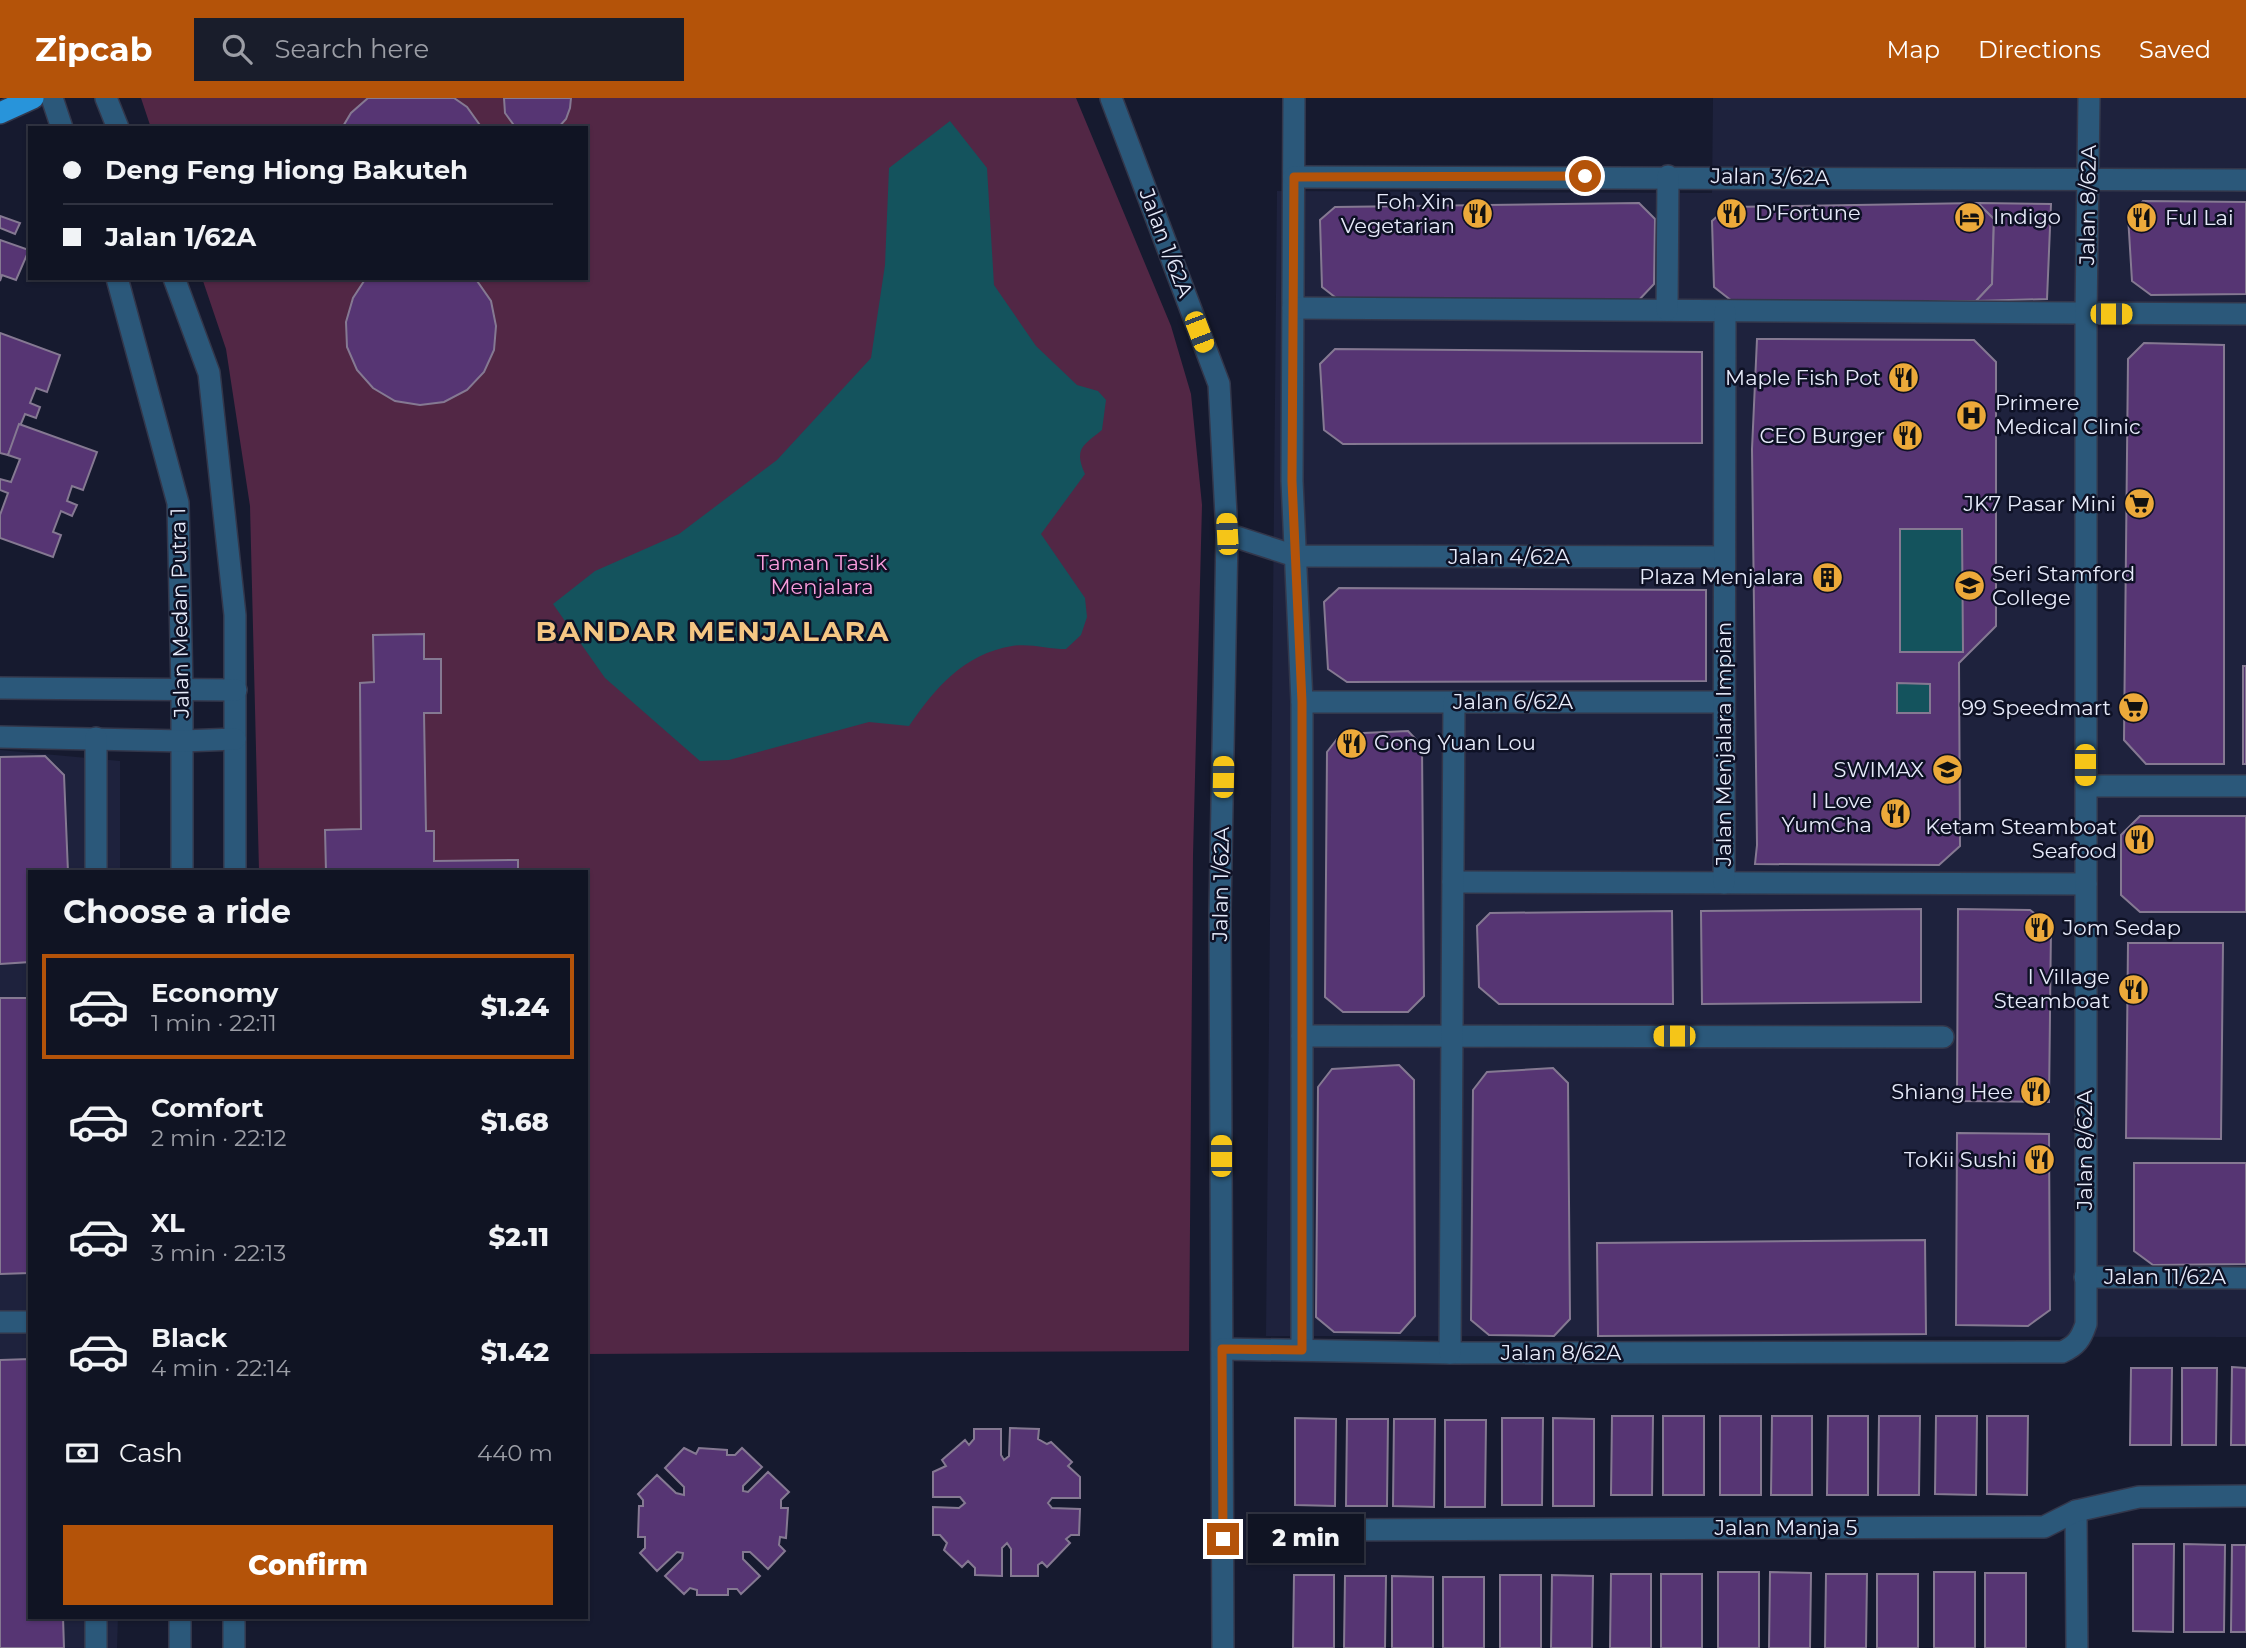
<!DOCTYPE html>
<html lang="en">
<head>
<meta charset="utf-8">
<style>
  body { margin:0; font-family:Montserrat,sans-serif; background:#191d2b; color:#f1f3f6; height:100vh; display:flex; flex-direction:column; font-size:26px; white-space:nowrap }
  * { box-sizing:border-box; margin:0 }
  p { font-size:23px; color:#9c9ea6 }
  .icon { flex:none; width:38px; height:38px; fill:none; stroke:currentColor; stroke-width:2; stroke-linecap:round; stroke-linejoin:round }
  .map { position:relative; flex:1; overflow:hidden }
  .drawer { position:absolute; left:28px; top:772px; width:560px; height:749px; display:flex; flex-direction:column; background:#101423; border-radius:0px; box-shadow:0 2px 5px #0004,0 0 0 2px #303341 }
  .drawer>* { flex:none }
  .top-card { position:absolute; left:28px; top:28px; width:560px; height:154px; border-radius:0px; box-shadow:0 2px 5px #0004,0 0 0 2px #303341; display:grid; align-content:center; height:154px; padding:0 35px; background:#101423 }
  .end { position:absolute; width:32px; height:32px; margin:-16px; border:9px solid #b45309; background:#fff; box-shadow:0 0 0 4px #fff }
  .from { border-radius:50% }
  .bubble { position:absolute; height:49px; border-radius:0px; background:#101423; box-shadow:0 2px 5px #0004,0 0 0 2px #303341; font-size:23px; font-weight:800; line-height:49px; text-align:center }
  .car { position:absolute; width:21px; height:42px; margin:-21px -10px; border-radius:9px; box-shadow:0 0 5px 2px #0007; background:linear-gradient(#f5c518 24%,#345 0 40%,#f5c518 0 76%,#345 0 86%,#f5c518 0) }
  .top-card b { display:flex; align-items:center; gap:24px; height:66px; font-size:26px }
  .top-card b+b { border-top:2px solid #303341 }
  .top-card i { width:18px; height:18px; background:#f1f3f6 }
  ul { padding:0; list-style:none }
  li { display:flex; align-items:center; gap:21px; height:105px; margin:0 14px 10px; padding:0 21px; border:4px solid transparent; border-radius:0px }
  li div { flex:1 }
  li b { display:block; font-size:26px }
  li em { font-style:normal; font-weight:800 }
  li.on { border-color:#b45309 }
  li>.icon { width:63px; height:63px; stroke-width:1.5 }
  h2 { padding:0 35px; font-size:32px; line-height:84px }
  .pay { display:flex; align-items:center; gap:18px; height:77px; padding:0 35px; font-size:26px }
  .pay p { margin-inline-start:auto }
  .cta { display:flex; gap:14px; margin-top:auto; padding:14px 35px }
  .cta a { flex:1; height:80px; border-radius:0px; background:#b45309; color:#fff; font-size:28px; font-weight:800; line-height:80px; text-align:center }
  header { display:flex; align-items:center; gap:42px; box-sizing:border-box; height:98px; padding:0 35px; background:#b45309; color:#fff }
  header strong { font-size:33px }
  nav { display:flex; gap:38px; margin-inline-start:auto; font-size:24px }
  .search { width:490px; height:63px; background:#191d2b; display:flex; align-items:center; gap:18px; box-sizing:border-box; padding:0 24px; border-radius:0px; color:#9c9ea6; font-size:26px }
  .map>svg:first-child { display:block }
</style>
</head>
<body>
<header>
<strong>Zipcab</strong>
<div class="search"><svg class="icon" aria-label="search" viewBox="0 0 24 24"><circle cx="10" cy="10" r="6"/><path d="M15 15l6 6"/></svg>Search here</div>
<nav><a>Map</a><a>Directions</a><a>Saved</a></nav>
</header>
<div class="map">
<svg width="2246" height="1550" viewBox="0 0 2246 1550">
  <rect width="100%" height="100%" fill="#161a2f"/>
  <g fill="#1e223d">
    <path d="M1713 0H2246V1239L1266 1238 1277 93 1712 95Z"/>
    <path d="M0 652 120 663V773L30 774V1519H118L117 1550H0Z"/>
  </g>
  <path fill="#522745" d="M141 0H1076L1171 228 1191 296 1202 407 1193 757 1189 1253 586 1256V774L259 773 250 408 226 251 202 180H586V30H151Z"/>
  <g fill="#14535d">
    <path d="M950 23 987 70 994 187 1036 248 1077 287 1098 293 1106 302 1102 332C1082 348 1074 351 1085 376L1041 436 1085 500 1087 519 1081 537 1066 551C1048 551 1030 545 1012 548 964 556 935 590 909 628L869 624 729 662 700 663 605 580 553 506 595 473 679 436 777 362 871 260 885 167 889 70Z"/>
    <path d="M1900 431H1962L1963 554H1900Z"/>
    <path d="M1897 585 1930 586V615H1897Z"/>
  </g>
  <g fill="#563573" stroke="#857992" stroke-width="2" fill-rule="evenodd">
    <path d="M368 0H454L467 9 482 30H342L351 15Z"/>
    <path d="M504 0H571L570 10 566 21 558 30H516L505 15Z"/>
    <path d="M2143 103 2246 104V196L2151 197 2132 183 2128 118Z"/>
    <path d="M1639 105 1655 121 1654 186 1638 203H1340L1322 189 1320 122 1335 109Z"/>
    <path d="M1978 105 1994 121 1992 186 1976 203H1732L1714 189 1712 123 1728 109Z"/>
    <path d="M1978 105 2051 106 2047 201 1976 203 1992 186 1994 121Z"/>
    <path d="M0 118 20 125 15 136 0 130Z"/>
    <path d="M0 142 29 152 16 182 2 177 0 183Z"/>
    <path d="M366 180H475L491 203 496 228 494 252 484 274 467 292 444 304 420 307 395 303 373 290 357 272 347 249 346 224 353 200Z"/>
    <path d="M0 235 60 257 47 294 36 290 30 305 40 309 36 320 25 316 8 357 0 355Z"/>
    <path d="M1757 241 1974 242 1996 264V528L1959 565 1960 748 1939 767 1755 766 1757 747 1752 351ZM1900 431H1962L1963 554H1900ZM1897 585 1930 586V615H1897Z"/>
    <path d="M2144 245 2224 247V666H2146L2124 642 2128 261Z"/>
    <path d="M1335 251 1702 254V345L1343 346 1324 332 1320 266Z"/>
    <path d="M19 326 97 354 83 392 72 388 67 403 77 407 72 418 61 413 53 434 61 437 53 459 0 440V417L8 395 0 392V381L11 384 20 361 8 357Z"/>
    <path d="M1339 490 1706 492V583L1347 584 1328 571 1324 504Z"/>
    <path d="M424 536V561H441V615H424L426 733H434V763L518 762V774H326L325 732 361 731 360 585 374 584 373 537Z"/>
    <rect x="2243" y="568" width="3" height="98"/>
    <path d="M1408 633 1422 648 1424 898 1408 914H1343L1325 899 1327 654 1341 636Z"/>
    <path d="M45 658 64 677 68 774H30V864L0 866V659Z"/>
    <path d="M2140 718H2246V814H2140L2121 797V737Z"/>
    <path d="M1921 811V904L1702 906 1701 813Z"/>
    <path d="M1958 811 2030 812 2051 828 2049 1004 1957 1003Z"/>
    <path d="M1672 813 1673 906H1499L1479 889 1477 828 1490 815Z"/>
    <path d="M2128 845H2223L2221 1041 2126 1040Z"/>
    <path d="M0 900H30V1175L0 1176Z"/>
    <path d="M1399 967 1414 982 1415 1218 1400 1235 1334 1234 1316 1219 1318 989 1332 971Z"/>
    <path d="M1553 970 1568 985 1570 1221 1554 1238 1489 1237 1471 1222 1473 992 1487 974Z"/>
    <path d="M1957 1035 2049 1036 2050 1212 2028 1228 1956 1227Z"/>
    <path d="M2134 1065H2246V1166L2153 1167 2134 1153Z"/>
    <path d="M1925 1142 1926 1236 1598 1238 1597 1145Z"/>
    <path d="M30 1261V1519H63L64 1550H0V1262Z"/>
    <path d="M2232 1269 2246 1270V1347H2231Z"/>
    <path d="M2131 1270H2172L2171 1347H2130Z"/>
    <path d="M2182 1270H2217L2216 1347H2182Z"/>
    <path d="M1612 1318H1653L1652 1397H1611Z"/>
    <rect x="1663" y="1318" width="41" height="79"/>
    <rect x="1720" y="1318" width="41" height="79"/>
    <path d="M1772 1318H1812V1397H1771Z"/>
    <path d="M1828 1318H1868V1397H1827Z"/>
    <path d="M1879 1318H1920L1919 1397H1878Z"/>
    <path d="M1936 1318H1977L1976 1397 1935 1396Z"/>
    <path d="M1987 1318H2028L2027 1397 1987 1396Z"/>
    <path d="M1295 1320 1336 1321 1335 1408 1295 1407Z"/>
    <path d="M1502 1320H1543L1542 1407H1502Z"/>
    <path d="M1553 1320 1594 1321V1408H1553Z"/>
    <path d="M1347 1321H1388L1387 1408H1346Z"/>
    <path d="M1394 1321H1435L1434 1409 1393 1408Z"/>
    <path d="M1445 1322H1486L1485 1409H1445Z"/>
    <path d="M1010 1330 1039 1331 1038 1341 1047 1346 1051 1344 1072 1364 1068 1368 1080 1379V1400H1052L1048 1405 1052 1410 1080 1411 1079 1437H1071L1066 1441 1070 1445 1047 1469 1042 1464 1038 1467V1478H1011V1451L1007 1445 1002 1450V1478L975 1477V1470L968 1463 962 1469 944 1452 947 1445 940 1437H933V1409L959 1410 965 1405 960 1399H933V1374L946 1368 942 1362 965 1342 969 1347 974 1341V1331H1001V1357L1004 1362 1009 1358Z"/>
    <path d="M684 1350 696 1356 699 1350 727 1352V1357H735L742 1350 762 1369 743 1388V1393L748 1394 768 1374 789 1394 781 1402V1410H788L786 1440 780 1439 779 1447 785 1453 768 1471 750 1454H743V1461L760 1478 741 1496 737 1491H728V1497H697V1492L690 1490 684 1496 665 1478 682 1461 683 1455 677 1454 657 1473 640 1455 645 1450V1439H638L639 1408H643V1402L638 1396 657 1377 676 1395 684 1397V1389L665 1370Z"/>
    <path d="M2133 1446H2174L2173 1534 2133 1533Z"/>
    <path d="M2184 1446 2225 1447 2224 1534H2184Z"/>
    <path d="M2232 1447H2246V1534H2231Z"/>
    <rect x="1718" y="1474" width="41" height="76"/>
    <path d="M1770 1474 1811 1475 1810 1550H1769Z"/>
    <rect x="1934" y="1474" width="41" height="76"/>
    <rect x="1985" y="1475" width="41" height="75"/>
    <path d="M1611 1476H1651V1550H1610Z"/>
    <rect x="1661" y="1476" width="41" height="74"/>
    <path d="M1826 1476H1867L1866 1550H1825Z"/>
    <rect x="1877" y="1476" width="41" height="74"/>
    <path d="M1294 1477H1334V1550H1293Z"/>
    <rect x="1500" y="1477" width="41" height="73"/>
    <path d="M1552 1477 1593 1478 1592 1550H1551Z"/>
    <path d="M1345 1478H1386L1385 1550H1344Z"/>
    <path d="M1392 1478 1433 1479V1550H1392Z"/>
    <rect x="1443" y="1479" width="41" height="71"/>
  </g>
  <g fill="none" stroke-linecap="round" stroke-linejoin="round">
    <defs>
      <g id="minor">
        <path d="M52 0 62 30"/>
        <path d="M106 0 118 30"/>
        <path d="M1111 0 1219 286 1227 436 1220 815 1223 1550"/>
        <path d="M1294 0 1292 383 1302 604V1252"/>
        <path d="M1294 79 2246 82"/>
        <path d="M117 180 178 405 182 592V774"/>
        <path d="M174 180 209 275 235 517V774"/>
        <path d="M1293 210 2246 216"/>
        <path d="M1667 212 1668 78"/>
        <path d="M1227 436 1295 458 1724 459"/>
        <path d="M0 590 236 592"/>
        <path d="M1302 604H1724"/>
        <path d="M0 639 183 643 235 641"/>
        <path d="M96 640V774"/>
        <path d="M2086 688H2246"/>
        <path d="M1453 784 2086 786"/>
        <path d="M1724 785 1725 213"/>
        <path d="M1302 938 1943 939"/>
        <path d="M2085 1179 2246 1180"/>
        <path d="M0 1224H30"/>
        <path d="M1222 1251 1450 1255 2062 1254C2076 1248 2081 1241 2086 1226V215L2089 0"/>
        <path d="M1450 1255 1454 604"/>
        <path d="M2076 1413 2077 1550"/>
        <path d="M1321 1432 2044 1429 2076 1413 2139 1399 2246 1398"/>
        <path d="M96 1519V1550"/>
        <path d="M180 1519V1550"/>
        <path d="M234 1550V1519"/>
      </g>
      <path id="major" d="M0 15 33 0"/>
    </defs>
    <use href="#minor" stroke="#33374b" stroke-width="24"/>
    <use href="#major" stroke="#33374b" stroke-width="24"/>
    <use href="#minor" stroke="#2b587a" stroke-width="21"/>
    <use href="#major" stroke="#2894da" stroke-width="21"/>
  </g>
  <g fill="none" stroke-linecap="round" stroke-linejoin="round">
    <path stroke="#b45309" stroke-width="9" d="M1223 1441 1222 1251 1302 1252V604L1292 383 1294 79 1585 78"/>
  </g>
  <defs>
    <symbol id="restaurant-disc" viewBox="-11 -11 22 22"><circle r="9.5" fill="#eca93a" stroke="#0e1125"/><path d="M-5-6h1v4h1v-4h1v4h1v-4h1v5L-1.5 .5V6h-2V.5L-5-1ZM5-6V6H3V1.5H1.5Q1.5-4 5-6Z" fill="#111"/></symbol>
    <symbol id="hotel-disc" viewBox="-11 -11 22 22"><circle r="9.5" fill="#eca93a" stroke="#0e1125"/><path d="M-6-4.5h1.5V1H6V5H4.5V3h-9V5H-6ZM-4 0a1.8 1.8 0 1 1 3.6 0ZM.5 0V-2.5h3Q6-2.5 6 0Z" fill="#111"/></symbol>
    <symbol id="hospital-disc" viewBox="-11 -11 22 22"><circle r="9.5" fill="#eca93a" stroke="#0e1125"/><path d="M-5-5h3v3.5h4V-5h3V5h-3V1.5h-4V5h-3Z" fill="#111"/></symbol>
    <symbol id="supermarket-disc" viewBox="-11 -11 22 22"><circle r="9.5" fill="#eca93a" stroke="#0e1125"/><path d="M-6-5.5h2.5l.6 2H6L4.5 2H-2.5L-4.4-4H-6ZM-1.5 3.2a1.3 1.3 0 1 0 .1 0ZM3 3.2a1.3 1.3 0 1 0 .1 0Z" fill="#111"/></symbol>
    <symbol id="building-disc" viewBox="-11 -11 22 22"><circle r="9.5" fill="#eca93a" stroke="#0e1125"/><path d="M-4-6H4V6H1V3H-1V6H-4ZM-2.5-4.3h1.7v1.8h-1.7ZM.8-4.3h1.7v1.8H.8ZM-2.5-1h1.7V.8h-1.7ZM.8-1h1.7V.8H.8Z" fill="#111"/></symbol>
    <symbol id="school-disc" viewBox="-11 -11 22 22"><circle r="9.5" fill="#eca93a" stroke="#0e1125"/><path d="M0-5L7-2L0 1L-7-2ZM-4 1L0 2.5L4 1V4Q0 6-4 4Z" fill="#111"/></symbol>
  </defs>
  <g fill-rule="evenodd">
    <use href="#restaurant-disc" x="1714" y="98" width="35" height="35"/>
    <use href="#restaurant-disc" x="1460" y="98" width="35" height="35"/>
    <use href="#hotel-disc" x="1952" y="102" width="35" height="35"/>
    <use href="#restaurant-disc" x="2124" y="102" width="35" height="35"/>
    <use href="#restaurant-disc" x="1886" y="262" width="35" height="35"/>
    <use href="#hospital-disc" x="1954" y="300" width="35" height="35"/>
    <use href="#restaurant-disc" x="1890" y="320" width="35" height="35"/>
    <use href="#supermarket-disc" x="2122" y="388" width="35" height="35"/>
    <use href="#building-disc" x="1810" y="462" width="35" height="35"/>
    <use href="#school-disc" x="1952" y="470" width="35" height="35"/>
    <use href="#supermarket-disc" x="2116" y="592" width="35" height="35"/>
    <use href="#restaurant-disc" x="1334" y="628" width="35" height="35"/>
    <use href="#school-disc" x="1930" y="654" width="35" height="35"/>
    <use href="#restaurant-disc" x="1878" y="698" width="35" height="35"/>
    <use href="#restaurant-disc" x="2122" y="724" width="35" height="35"/>
    <use href="#restaurant-disc" x="2022" y="812" width="35" height="35"/>
    <use href="#restaurant-disc" x="2116" y="874" width="35" height="35"/>
    <use href="#restaurant-disc" x="2018" y="976" width="35" height="35"/>
    <use href="#restaurant-disc" x="2022" y="1044" width="35" height="35"/>
  </g>
  <g text-anchor="middle" stroke-width="5" stroke-linejoin="round" paint-order="stroke">
    <g font-size="21" fill="#e7ebfa" stroke="#0e1125">
      <text transform="translate(1770 79) rotate(1)" y="7">Jalan 3/62A</text>
      <text transform="translate(2088 107) rotate(-89)" y="7">Jalan 8/62A</text>
      <text transform="translate(1166 145) rotate(69)" y="7">Jalan 1/62A</text>
      <text x="1509" y="466">Jalan 4/62A</text>
      <text transform="translate(180 515) rotate(-91)" y="7">Jalan Medan Putra 1</text>
      <text x="1513" y="611">Jalan 6/62A</text>
      <text transform="translate(1724 646) rotate(-90)" y="7">Jalan Menjalara Impian</text>
      <text transform="translate(1221 786) rotate(-89)" y="7">Jalan 1/62A</text>
      <text transform="translate(2085 1052) rotate(-90)" y="7">Jalan 8/62A</text>
      <text x="2165" y="1186">Jalan 11/62A</text>
      <text x="1561" y="1262">Jalan 8/62A</text>
      <text x="1786" y="1437">Jalan Manja 5</text>
    </g>
    <g font-size="21" fill="#e7ebfa" stroke="#0e1125" text-anchor="end">
      <text x="1455" y="111">Foh Xin<tspan x="1455" dy="24">Vegetarian</tspan></text>
      <text x="1755" y="122" text-anchor="start">D'Fortune</text>
      <text x="1993" y="126" text-anchor="start">Indigo</text>
      <text x="2165" y="127" text-anchor="start">Ful Lai</text>
      <text x="1881" y="287">Maple Fish Pot</text>
      <text x="1995" y="312" text-anchor="start">Primere<tspan x="1995" dy="24">Medical Clinic</tspan></text>
      <text x="1885" y="345">CEO Burger</text>
      <text x="2116" y="413">JK7 Pasar Mini</text>
      <text x="1992" y="483" text-anchor="start">Seri Stamford<tspan x="1992" dy="24">College</tspan></text>
      <text x="1804" y="486">Plaza Menjalara</text>
      <text x="2111" y="617">99 Speedmart</text>
      <text x="1374" y="652" text-anchor="start">Gong Yuan Lou</text>
      <text x="1924" y="679">SWIMAX</text>
      <text x="1872" y="710">I Love<tspan x="1872" dy="24">YumCha</tspan></text>
      <text x="2117" y="736">Ketam Steamboat<tspan x="2117" dy="24">Seafood</tspan></text>
      <text x="2063" y="837" text-anchor="start">Jom Sedap</text>
      <text x="2110" y="886">I Village<tspan x="2110" dy="24">Steamboat</tspan></text>
      <text x="2013" y="1001">Shiang Hee</text>
      <text x="2017" y="1069">ToKii Sushi</text>
    </g>
    <g font-size="21" fill="#f99cdc" stroke="#0e1125">
      <text x="822" y="472">Taman Tasik<tspan x="822" dy="24">Menjalara</tspan></text>
    </g>
    <g font-size="28" font-weight="bold" letter-spacing="2" fill="#f5c683" stroke="#0e1125">
      <text x="713" y="543">BANDAR MENJALARA</text>
    </g>
  </g>
</svg>
<i class="end from" style="left:1585px;top:78px"></i>
<i class="end" style="left:1223px;top:1441px"></i>
<div class="bubble" style="left:1248px;top:1416px;width:116px">2 min</div>
<i class="car" style="left:2111px;top:216px;rotate:90deg"></i>
<i class="car" style="left:1199px;top:234px;rotate:159deg"></i>
<i class="car" style="left:1227px;top:436px;rotate:357deg"></i>
<i class="car" style="left:2085px;top:667px;rotate:180deg"></i>
<i class="car" style="left:1223px;top:679px;rotate:1deg"></i>
<i class="car" style="left:1674px;top:938px;rotate:270deg"></i>
<i class="car" style="left:1221px;top:1058px;rotate:0deg"></i>
<div class="top-card">
<b><i class="from"></i>Deng Feng Hiong Bakuteh</b>
<b><i></i>Jalan 1/62A</b>
</div>
<section class="drawer">
<h2>Choose a ride</h2>
<ul>
<li class="on"><svg class="icon" aria-label="car" viewBox="0 0 24 24"><path d="M5 17H2v-5l4-1 3-4h7l3 4 3 1v5h-3M9 17h6M6 11h13"/><circle cx="7" cy="17" r="2"/><circle cx="17" cy="17" r="2"/></svg><div><b>Economy</b><p>1 min · 22:11</p></div><em>$1.24</em></li>
<li><svg class="icon" aria-label="car" viewBox="0 0 24 24"><path d="M5 17H2v-5l4-1 3-4h7l3 4 3 1v5h-3M9 17h6M6 11h13"/><circle cx="7" cy="17" r="2"/><circle cx="17" cy="17" r="2"/></svg><div><b>Comfort</b><p>2 min · 22:12</p></div><em>$1.68</em></li>
<li><svg class="icon" aria-label="car" viewBox="0 0 24 24"><path d="M5 17H2v-5l4-1 3-4h7l3 4 3 1v5h-3M9 17h6M6 11h13"/><circle cx="7" cy="17" r="2"/><circle cx="17" cy="17" r="2"/></svg><div><b>XL</b><p>3 min · 22:13</p></div><em>$2.11</em></li>
<li><svg class="icon" aria-label="car" viewBox="0 0 24 24"><path d="M5 17H2v-5l4-1 3-4h7l3 4 3 1v5h-3M9 17h6M6 11h13"/><circle cx="7" cy="17" r="2"/><circle cx="17" cy="17" r="2"/></svg><div><b>Black</b><p>4 min · 22:14</p></div><em>$1.42</em></li>
</ul>
<div class="pay"><svg class="icon" aria-label="cash" viewBox="0 0 24 24"><path d="M3 7h18v10H3z"/><circle cx="12" cy="12" r="2"/></svg>Cash<p>440 m</p></div>
<div class="cta"><a>Confirm</a></div>
</section>
</div>
</body>
</html>
